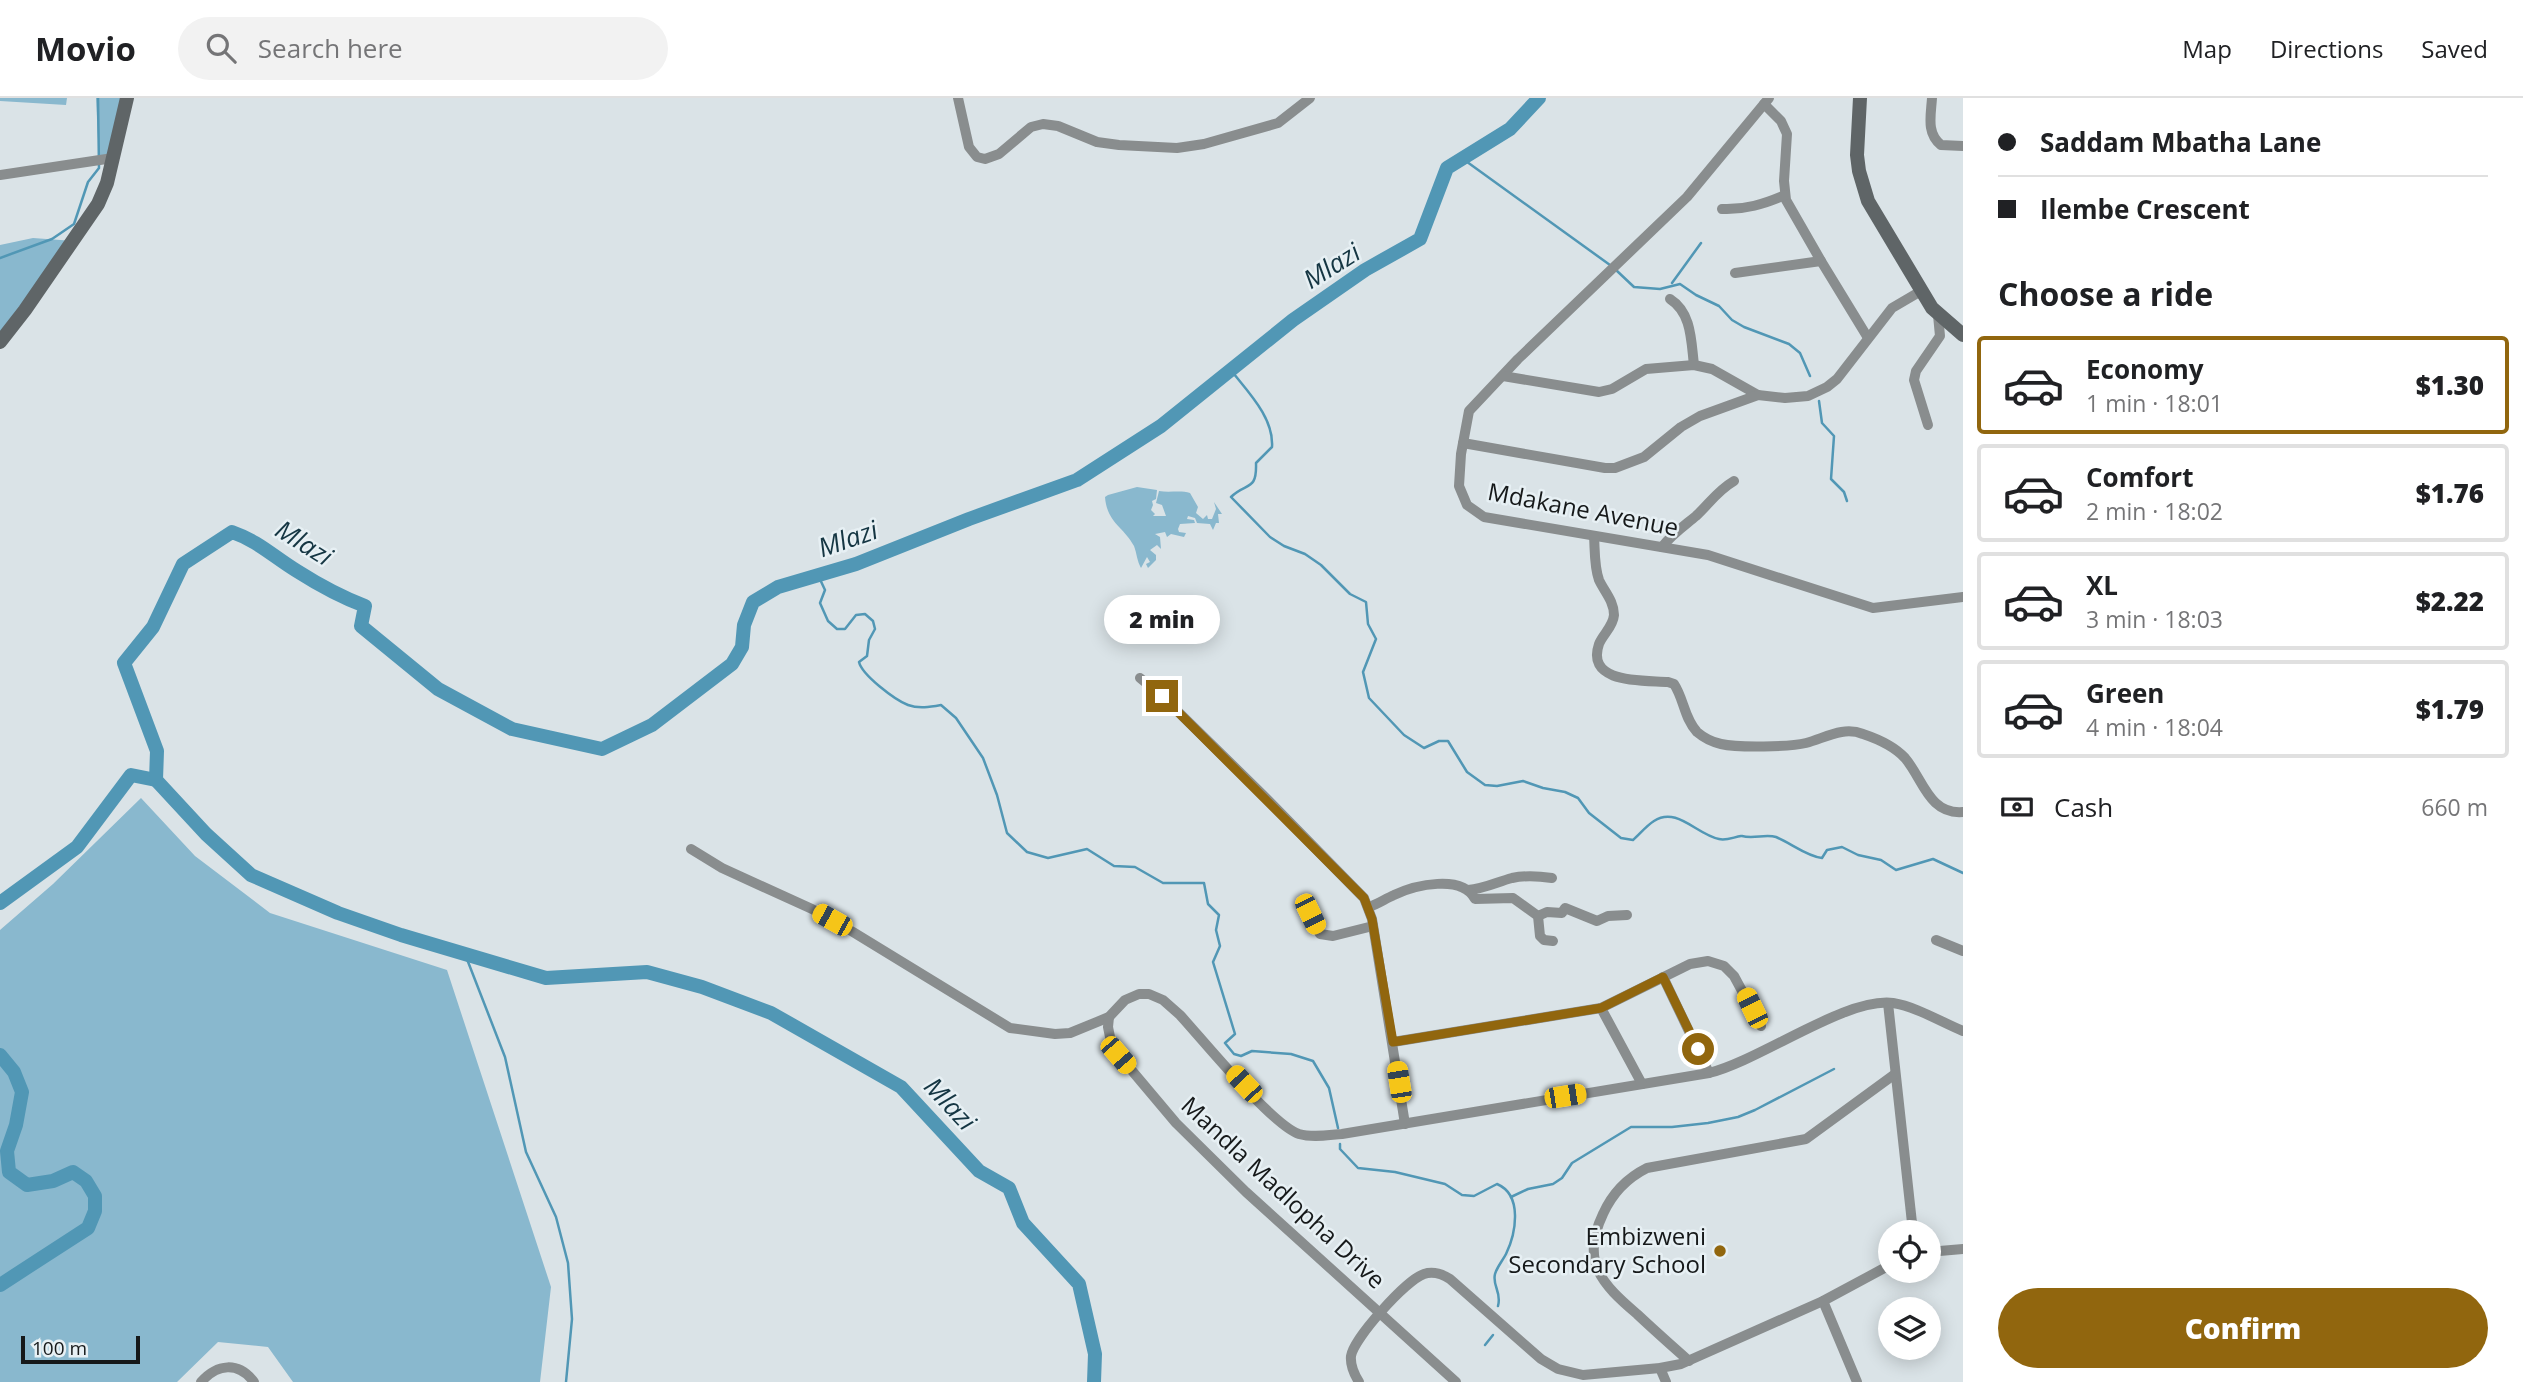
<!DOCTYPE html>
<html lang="en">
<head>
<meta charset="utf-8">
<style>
  body { margin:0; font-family:"Open Sans",sans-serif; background:#f2f2f2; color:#202124; height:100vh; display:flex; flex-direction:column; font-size:26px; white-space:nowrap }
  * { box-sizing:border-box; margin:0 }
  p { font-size:23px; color:#757577 }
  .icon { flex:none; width:38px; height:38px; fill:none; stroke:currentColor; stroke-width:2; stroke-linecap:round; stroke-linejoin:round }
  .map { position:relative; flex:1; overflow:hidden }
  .side { display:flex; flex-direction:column; background:#fff; width:560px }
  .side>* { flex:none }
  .banner { display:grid; align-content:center; height:154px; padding:0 35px; background:#fff }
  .fabs { position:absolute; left:1878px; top:1122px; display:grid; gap:14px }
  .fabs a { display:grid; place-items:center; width:63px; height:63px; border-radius:50%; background:#fff; box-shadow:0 4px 18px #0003; font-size:35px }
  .scale { position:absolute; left:21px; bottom:18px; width:119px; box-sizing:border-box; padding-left:7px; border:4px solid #16191a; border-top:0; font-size:19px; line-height:24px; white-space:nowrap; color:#16191a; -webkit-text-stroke:5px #e7f0f4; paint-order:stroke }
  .end { position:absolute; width:32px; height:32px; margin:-16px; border:9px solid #91660e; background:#fff; box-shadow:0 0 0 4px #fff }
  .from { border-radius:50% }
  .bubble { position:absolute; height:49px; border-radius:24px; background:#fff; box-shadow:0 4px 18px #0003; font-size:23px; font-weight:800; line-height:49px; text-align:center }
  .car { position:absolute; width:21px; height:42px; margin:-21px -10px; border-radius:9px; box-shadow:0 0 5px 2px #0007; background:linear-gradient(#f5c518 24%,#345 0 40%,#f5c518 0 76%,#345 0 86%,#f5c518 0) }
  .banner b { display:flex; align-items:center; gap:24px; height:66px; font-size:26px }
  .banner b+b { border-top:2px solid #e0e0e0 }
  .banner i { width:18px; height:18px; background:#202124 }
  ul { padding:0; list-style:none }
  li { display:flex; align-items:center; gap:21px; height:98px; margin:0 14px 10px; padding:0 21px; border:4px solid #e0e0e0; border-radius:7px }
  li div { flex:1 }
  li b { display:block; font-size:26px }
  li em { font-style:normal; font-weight:800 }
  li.on { border-color:#91660e }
  li>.icon { width:63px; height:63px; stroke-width:1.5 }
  h2 { padding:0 35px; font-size:32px; line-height:84px }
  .pay { display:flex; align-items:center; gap:18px; height:77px; padding:0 35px; font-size:26px }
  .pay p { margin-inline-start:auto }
  .button { display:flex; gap:14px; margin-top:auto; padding:14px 35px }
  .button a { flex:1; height:80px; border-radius:42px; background:#91660e; color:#fff; font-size:28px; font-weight:800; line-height:80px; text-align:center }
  header { display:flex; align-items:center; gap:42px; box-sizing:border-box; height:98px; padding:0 35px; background:#fff; border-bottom:2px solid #e0e0e0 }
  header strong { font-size:33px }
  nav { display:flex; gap:38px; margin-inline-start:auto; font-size:24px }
  .search { width:490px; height:63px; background:#f2f2f2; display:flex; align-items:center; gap:18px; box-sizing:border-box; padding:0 24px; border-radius:38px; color:#757577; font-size:26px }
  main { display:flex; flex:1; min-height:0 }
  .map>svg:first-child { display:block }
</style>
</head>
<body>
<header>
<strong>Movio</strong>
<div class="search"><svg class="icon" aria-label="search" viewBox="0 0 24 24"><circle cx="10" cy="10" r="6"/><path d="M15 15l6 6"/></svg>Search here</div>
<nav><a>Map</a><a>Directions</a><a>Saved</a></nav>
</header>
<main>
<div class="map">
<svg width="1963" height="1284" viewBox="0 0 1963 1284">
  <rect width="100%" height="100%" fill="#dae3e7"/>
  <g fill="#89b8ce">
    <path d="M0 0H67L66 7 0 3Z"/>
    <path d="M96 0H127L113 59 99 62Z"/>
    <path d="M33 140 74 143 0 242V147Z"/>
    <path d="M1137 389 1157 392 1156 401 1152 403 1153 407 1151 412 1155 416 1153 418H1166L1162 407 1156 405 1159 393C1169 395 1181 392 1190 395L1198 409 1196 415 1203 421 1207 417 1208 421H1212L1216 411 1214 404 1222 416H1218L1219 425H1216L1213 432 1210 426 1197 425 1195 420 1188 418 1187 421 1194 422 1195 425 1180 426 1178 431 1179 434 1186 435 1184 439 1171 436 1167 439 1165 434 1155 436 1160 439 1161 451 1157 447 1150 452 1156 457V462L1148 470 1146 466 1150 464 1147 459 1141 470C1137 463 1137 456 1134 448 1124 429 1107 425 1105 399L1108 397Z"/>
    <path d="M141 700 195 758 270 815 447 872 551 1189 540 1284H293L268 1249 218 1244 177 1284H0V832L53 786Z"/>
  </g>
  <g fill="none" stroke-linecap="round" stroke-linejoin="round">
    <g stroke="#5197b5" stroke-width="2.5">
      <path d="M1463 61 1610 167"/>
      <path d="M0 160 52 141 74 126 88 84 99 70 98 0"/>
      <path d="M1616 172 1634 189 1660 191 1680 186 1696 197 1719 208 1732 222 1744 229 1789 246 1800 255 1810 278"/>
      <path d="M1672 185 1701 145"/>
      <path d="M1230 271C1247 293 1274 319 1272 349L1256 365C1257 394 1246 384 1231 399L1270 439 1284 448 1305 456 1321 467 1350 496 1366 504 1368 526 1376 541 1363 574 1369 600 1404 637 1424 650 1439 643H1448L1467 674 1485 687 1497 688 1523 683 1543 690 1565 694 1578 700 1589 715 1621 740 1633 742C1640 736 1646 728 1654 723 1677 708 1697 737 1719 741 1726 743 1734 739 1741 738"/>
      <path d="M1819 303 1822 325 1834 338 1831 381 1844 394 1847 403"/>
      <path d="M818 477 825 492 820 505 828 523 837 531H845L856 517 865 516 873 523 875 531 869 542 867 558 859 564C862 577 895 602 908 607 919 611 930 609 941 607L956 620 983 660 997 697 1007 735 1027 754 1048 760 1087 751 1114 768 1135 769 1163 785H1204L1208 806 1219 817 1216 832 1220 848 1213 864 1235 936 1225 945 1234 956 1241 958 1252 953 1291 956 1313 963 1329 990 1338 1030"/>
      <path d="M1742 738C1753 741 1766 736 1776 739 1791 745 1806 758 1822 760L1827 752 1842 749 1858 757 1881 762 1896 772 1933 761 1963 775"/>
      <path d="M465 856 505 959 526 1054 556 1119 568 1165 572 1221 566 1284"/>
      <path d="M1340 1046V1051L1358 1070 1395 1074 1445 1086 1462 1097 1474 1098 1497 1086C1523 1097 1516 1135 1506 1156 1503 1162 1497 1169 1495 1176 1492 1188 1502 1194 1498 1208"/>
      <path d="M1511 1099 1528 1091 1553 1086 1562 1080 1572 1065 1631 1029H1672L1708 1025 1738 1019 1755 1012 1834 971"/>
      <path d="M1485 1247 1493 1237"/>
    </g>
    <g stroke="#5197b5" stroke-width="14">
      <path d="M0 805 77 749 131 677 156 682"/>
      <path d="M0 957 14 974 22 994 16 1027 7 1053 9 1074 27 1087 53 1083 73 1074 86 1083 95 1098V1113L88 1130 0 1187"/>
      <path d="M1094 1284 1095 1256 1079 1186 1023 1125 1009 1090 979 1073 901 989 771 915 702 889 647 874 546 880 401 837 338 815 251 777 206 736 156 682 157 653 124 565 153 529 183 466 232 434C258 443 274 459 297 473 319 487 341 499 365 508L361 528 438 591 512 631 602 651 652 627 732 566 742 549 744 527 753 504 778 489 856 466 969 421 1077 382 1161 328 1293 222 1365 172 1420 141 1447 70 1510 31 1539 0"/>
    </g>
    <g stroke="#898d8e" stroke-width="10">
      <path d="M958 0 969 49 977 59 985 61 999 56 1031 29 1043 26 1058 28 1097 44 1119 47 1177 50 1204 46 1278 25 1310 0"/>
      <path d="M1769 0 1687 99 1518 261 1469 313 1461 356 1459 388 1467 407 1484 419 1708 457 1873 510 1963 499"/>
      <path d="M1932 0C1931 17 1926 35 1941 47L1963 48"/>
      <path d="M1764 6 1781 23 1787 36 1784 83 1786 102 1821 163 1868 240"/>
      <path d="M0 77 113 60"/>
      <path d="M1722 111C1745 112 1764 106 1785 97"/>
      <path d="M1735 175 1821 163"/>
      <path d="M1670 201C1692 215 1691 243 1694 267"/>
      <path d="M1503 278 1599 294 1612 291 1646 271 1694 267 1712 271 1758 297"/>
      <path d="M1928 327 1914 282 1916 273 1940 238 1938 217"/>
      <path d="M1463 345 1605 370H1615L1644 359 1681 329 1700 318 1758 297 1785 300 1808 298 1827 289 1837 281 1892 210 1921 193"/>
      <path d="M1594 438C1595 452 1594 468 1599 482 1604 493 1614 503 1614 517 1613 529 1603 536 1599 546 1585 587 1646 582 1668 584L1674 586C1684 601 1684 620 1697 634 1704 640 1712 644 1721 646 1738 650 1790 649 1806 645 1825 640 1843 628 1863 636 1878 641 1894 648 1905 660 1923 681 1929 717 1963 714"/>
      <path d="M1662 449C1672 436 1684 428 1696 418 1710 405 1717 393 1734 383"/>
      <path d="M1140 580 1162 598 1263 697 1364 800 1372 821 1405 1026"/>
      <path d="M691 751 722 770 812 811 853 834 1010 930 1055 936 1070 935 1109 919 1125 902 1139 896H1149L1163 902 1180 917C1203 942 1272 1027 1299 1036 1313 1040 1328 1037 1342 1036L1709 975C1761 962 1846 899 1893 905 1917 909 1941 924 1963 933"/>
      <path d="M1468 792C1484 791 1497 784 1512 780 1526 777 1538 778 1552 780"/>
      <path d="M1369 809C1378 806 1385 801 1394 797 1415 787 1462 776 1475 801L1513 800 1538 818 1540 838 1544 842 1553 843"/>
      <path d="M1310 816 1320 836 1333 838 1373 828"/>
      <path d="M1538 818 1547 814 1562 815 1565 810 1597 823 1608 818 1627 817"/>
      <path d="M1936 842 1963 853"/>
      <path d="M1663 879 1709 975"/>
      <path d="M1888 905 1913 1134"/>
      <path d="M1601 910 1642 986"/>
      <path d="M1109 919 1108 929 1112 949 1176 1025 1246 1094 1456 1284"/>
      <path d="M1393 944 1601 910 1690 866 1708 863 1724 868 1734 878 1761 928"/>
      <path d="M1928 1154 1963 1151"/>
      <path d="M1823 1203 1857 1284"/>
      <path d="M1689 1263C1672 1248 1654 1232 1637 1216 1602 1186 1580 1164 1603 1116 1612 1096 1627 1080 1647 1070L1806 1041 1895 976"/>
      <path d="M1660 1270 1666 1284"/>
      <path d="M201 1284C217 1266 238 1263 254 1284"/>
      <path d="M1359 1284C1354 1276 1350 1268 1351 1258 1354 1240 1406 1182 1424 1176 1433 1173 1442 1176 1450 1181L1541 1261 1558 1271 1583 1277 1660 1270 1681 1266 1823 1203 1890 1167"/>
    </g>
    <g stroke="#5f6567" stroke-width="14">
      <path d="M1860 0 1857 57 1859 73 1868 103 1932 210 1963 237"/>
      <path d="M0 244 25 212 98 106 107 85 127 0"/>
    </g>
  </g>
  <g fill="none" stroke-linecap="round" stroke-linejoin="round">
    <path stroke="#91660e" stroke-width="9" d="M1162 598 1364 800 1372 821 1393 944 1601 910 1663 879 1698 951"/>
  </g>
  <circle fill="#91660e" stroke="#e7f0f4" stroke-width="2.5" cx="1720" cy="1153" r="7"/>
  <g text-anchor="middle" stroke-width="5" stroke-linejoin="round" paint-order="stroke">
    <g font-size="24" fill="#16191a" stroke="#e7f0f4">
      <text transform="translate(1583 412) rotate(11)" y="8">Mdakane Avenue</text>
      <text transform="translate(1283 1095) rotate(43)" y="8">Mandla Madlopha Drive</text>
    </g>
    <g font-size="24" fill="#16191a" stroke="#e7f0f4" text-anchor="end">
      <text x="1706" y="1147">Embizweni<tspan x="1706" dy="28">Secondary School</tspan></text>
    </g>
    <g font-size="26" font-style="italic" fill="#153643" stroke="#e7f0f4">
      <text transform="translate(1332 168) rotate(-32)" y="9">Mlazi</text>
      <text transform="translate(848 441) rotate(-19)" y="9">Mlazi</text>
      <text transform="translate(304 445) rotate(32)" y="9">Mlazi</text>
      <text transform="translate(950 1006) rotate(47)" y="9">Mlazi</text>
    </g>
  </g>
</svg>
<div class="fabs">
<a><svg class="icon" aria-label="locate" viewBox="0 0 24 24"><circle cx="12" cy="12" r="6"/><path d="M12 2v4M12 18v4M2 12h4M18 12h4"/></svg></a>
<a><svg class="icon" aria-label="layers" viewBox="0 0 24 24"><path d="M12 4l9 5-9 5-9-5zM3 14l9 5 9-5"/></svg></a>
</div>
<div class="scale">100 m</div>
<i class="end from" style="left:1698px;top:951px"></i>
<i class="end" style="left:1162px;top:598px"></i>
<div class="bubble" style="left:1104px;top:497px;width:116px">2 min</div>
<i class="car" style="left:1310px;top:816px;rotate:154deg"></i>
<i class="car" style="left:832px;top:822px;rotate:299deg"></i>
<i class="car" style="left:1752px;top:910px;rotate:334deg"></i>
<i class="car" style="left:1118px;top:957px;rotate:139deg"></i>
<i class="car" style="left:1399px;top:984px;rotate:351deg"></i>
<i class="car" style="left:1244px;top:986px;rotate:317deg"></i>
<i class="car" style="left:1565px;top:998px;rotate:81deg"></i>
</div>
<section class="side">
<div class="banner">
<b><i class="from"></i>Saddam Mbatha Lane</b>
<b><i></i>Ilembe Crescent</b>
</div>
<h2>Choose a ride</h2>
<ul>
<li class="on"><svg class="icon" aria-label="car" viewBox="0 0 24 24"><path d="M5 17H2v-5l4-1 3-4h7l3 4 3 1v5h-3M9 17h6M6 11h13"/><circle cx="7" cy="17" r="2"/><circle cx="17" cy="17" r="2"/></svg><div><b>Economy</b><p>1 min · 18:01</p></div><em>$1.30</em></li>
<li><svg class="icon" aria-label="car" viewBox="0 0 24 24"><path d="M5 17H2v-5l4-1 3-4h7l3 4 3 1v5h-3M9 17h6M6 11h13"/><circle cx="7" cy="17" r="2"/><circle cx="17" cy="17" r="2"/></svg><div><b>Comfort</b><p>2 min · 18:02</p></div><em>$1.76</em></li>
<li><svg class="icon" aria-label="car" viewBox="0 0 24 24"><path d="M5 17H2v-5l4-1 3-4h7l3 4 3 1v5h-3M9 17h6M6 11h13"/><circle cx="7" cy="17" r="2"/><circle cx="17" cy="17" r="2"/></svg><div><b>XL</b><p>3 min · 18:03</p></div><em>$2.22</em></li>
<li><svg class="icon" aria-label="car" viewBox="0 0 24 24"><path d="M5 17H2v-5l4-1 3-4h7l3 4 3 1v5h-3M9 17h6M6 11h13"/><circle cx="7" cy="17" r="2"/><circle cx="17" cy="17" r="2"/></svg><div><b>Green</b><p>4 min · 18:04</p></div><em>$1.79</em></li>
</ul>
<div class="pay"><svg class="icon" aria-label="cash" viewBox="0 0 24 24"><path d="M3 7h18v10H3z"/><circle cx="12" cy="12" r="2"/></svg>Cash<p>660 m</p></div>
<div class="button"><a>Confirm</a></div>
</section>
</main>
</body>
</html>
